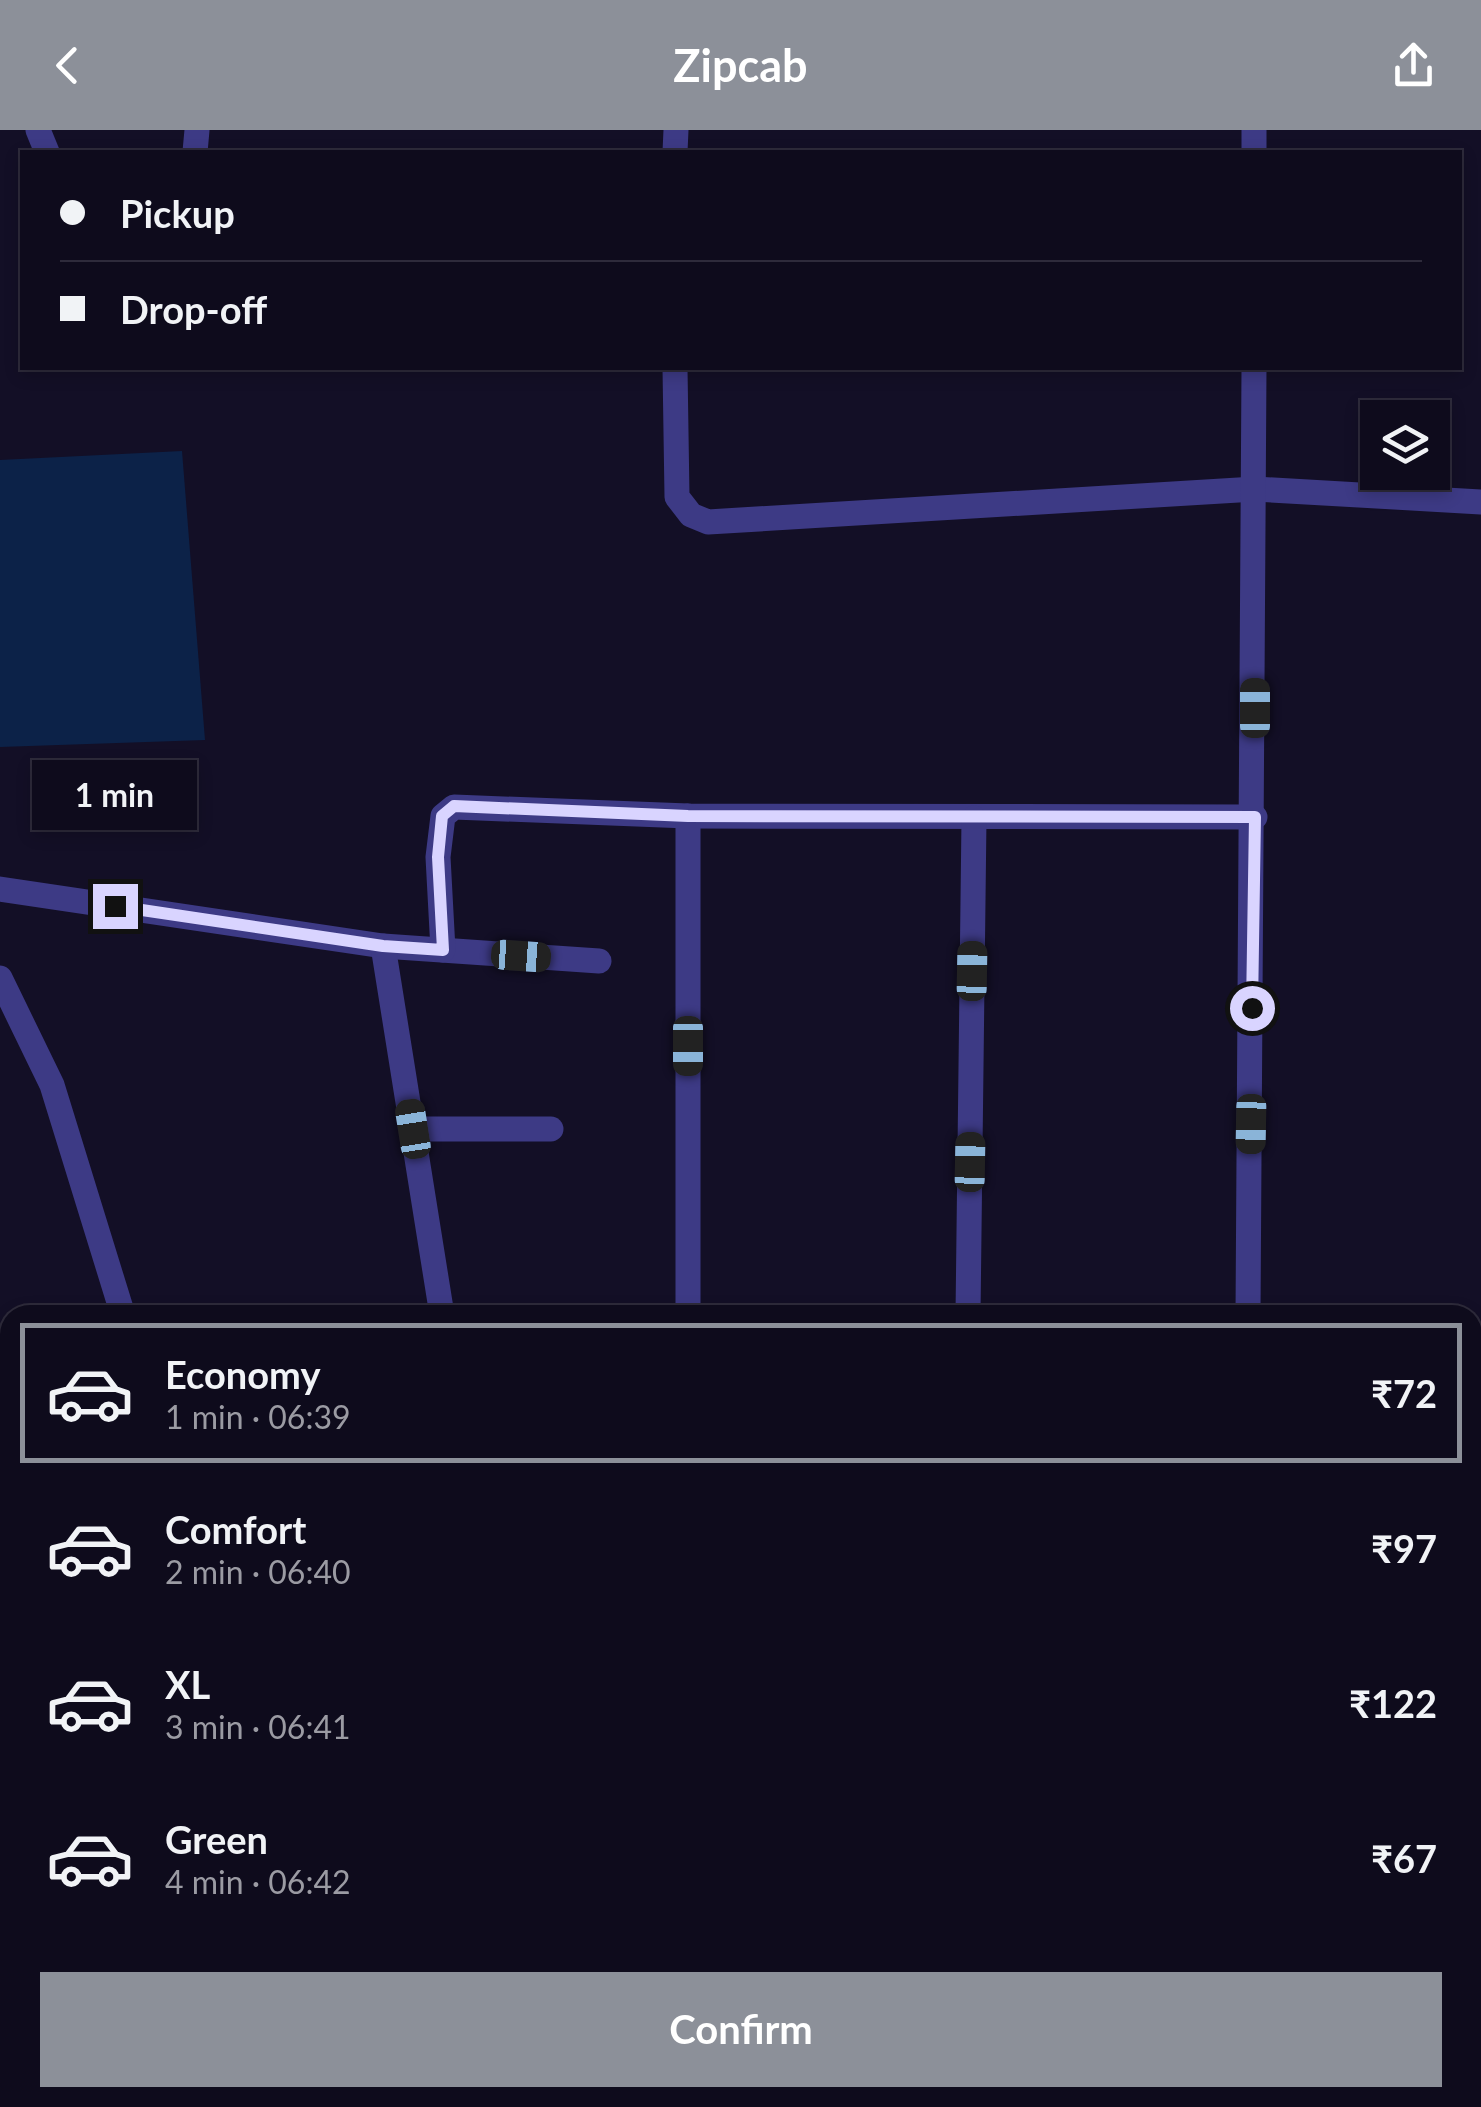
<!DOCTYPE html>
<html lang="en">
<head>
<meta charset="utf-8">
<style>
  body { margin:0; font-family:Lato,sans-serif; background:#1c1929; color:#f1f3f6; height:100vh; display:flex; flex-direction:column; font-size:38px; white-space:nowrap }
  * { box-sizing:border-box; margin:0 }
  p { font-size:32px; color:#9b9ba3 }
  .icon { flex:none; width:55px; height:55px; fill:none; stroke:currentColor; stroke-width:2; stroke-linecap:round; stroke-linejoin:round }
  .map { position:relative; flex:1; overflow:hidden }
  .side { position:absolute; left:0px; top:1175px; width:1482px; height:802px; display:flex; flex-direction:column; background:#0e0b1c; border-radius:30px 30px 0 0; box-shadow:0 5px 15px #0003,0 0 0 2px #2e2b3b }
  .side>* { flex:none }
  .guide { position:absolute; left:20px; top:20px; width:1442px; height:220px; border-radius:0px; box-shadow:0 5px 15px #0003,0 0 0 2px #2e2b3b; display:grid; align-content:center; height:220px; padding:0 40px; background:#0e0b1c }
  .fabs { position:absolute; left:1360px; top:270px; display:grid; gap:20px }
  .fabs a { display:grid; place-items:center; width:90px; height:90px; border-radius:0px; background:#0e0b1c; box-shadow:0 5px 15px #0003,0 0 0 2px #2e2b3b; font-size:50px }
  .end { position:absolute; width:45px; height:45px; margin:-22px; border:12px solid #d9d4ff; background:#111; box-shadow:0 0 0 5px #111 }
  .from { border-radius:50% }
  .bubble { position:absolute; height:70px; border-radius:0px; background:#0e0b1c; box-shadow:0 5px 15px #0003,0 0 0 2px #2e2b3b; font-size:32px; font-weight:700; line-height:70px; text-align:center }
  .car { position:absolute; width:30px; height:60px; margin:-30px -15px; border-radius:12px; box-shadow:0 0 8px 2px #0007; background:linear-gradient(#222 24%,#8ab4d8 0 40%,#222 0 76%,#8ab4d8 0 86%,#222 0) }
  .guide b { display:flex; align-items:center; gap:35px; height:95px; font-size:38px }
  .guide b+b { border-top:2px solid #2e2b3b }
  .guide i { width:25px; height:25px; background:#f1f3f6 }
  ul { padding:18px 0 0; list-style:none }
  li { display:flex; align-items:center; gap:30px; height:140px; margin:0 20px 15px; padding:0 20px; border:5px solid transparent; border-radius:0px }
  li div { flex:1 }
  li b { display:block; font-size:38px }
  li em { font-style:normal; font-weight:700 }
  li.on { border-color:#8c9099 }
  li>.icon { width:90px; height:90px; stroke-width:1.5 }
  .action { display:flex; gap:20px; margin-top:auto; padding:20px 40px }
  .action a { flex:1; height:115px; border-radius:0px; background:#8c9099; color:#fff; font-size:40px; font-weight:700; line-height:115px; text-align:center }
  header { display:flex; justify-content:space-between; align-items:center; height:130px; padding:0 40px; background:#8c9099; color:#fff; font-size:45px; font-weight:700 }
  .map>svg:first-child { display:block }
</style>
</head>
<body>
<header><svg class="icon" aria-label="back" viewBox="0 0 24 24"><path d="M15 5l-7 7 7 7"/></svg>Zipcab<svg class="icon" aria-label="share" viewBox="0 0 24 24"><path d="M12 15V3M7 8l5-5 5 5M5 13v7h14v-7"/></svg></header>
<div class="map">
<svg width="1481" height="1977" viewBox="0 0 1481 1977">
  <rect width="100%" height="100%" fill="#130f26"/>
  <path fill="#0c2248" d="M182 321 205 610 0 617V330Z"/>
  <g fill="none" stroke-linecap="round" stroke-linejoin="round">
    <g stroke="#3d3a85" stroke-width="25">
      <path d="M38 0 47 22"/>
      <path d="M1254 0V22"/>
      <path d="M195 22 197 0"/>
      <path d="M675 22 676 0"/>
      <path d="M675 238 677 367 691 385 708 392 1255 359 1481 372"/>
      <path d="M0 759 383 816 599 831"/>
      <path d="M383 816 442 1185"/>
      <path d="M443 820 438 727 443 686 454 677 688 686 1255 687"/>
      <path d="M0 848 52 955 123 1185"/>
      <path d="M413 999H551"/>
      <path d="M688 1185V686"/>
      <path d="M968 1185 974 688"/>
      <path d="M1248 1185 1254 238"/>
      <path d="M1472 1365H1481"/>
      <path d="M0 1595 10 1590"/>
      <path d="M0 1783 10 1822"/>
      <path d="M1472 1940H1481"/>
      <path d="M47 1968 50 1977"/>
      <path d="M309 1968 311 1977"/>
      <path d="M559 1968 561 1977"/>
      <path d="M703 1968 705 1977"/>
      <path d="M867 1968 869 1977"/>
      <path d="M960 1968 962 1977"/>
      <path d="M891 1977 921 1968"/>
      <path d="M1247 1977V1968"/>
    </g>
  </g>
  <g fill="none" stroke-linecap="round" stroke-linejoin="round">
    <path stroke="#d9d4ff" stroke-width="12" d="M115 776 383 816 443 820 438 727 442 686 454 676 688 686 1255 687 1252 878"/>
  </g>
</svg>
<div class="fabs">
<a><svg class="icon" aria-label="layers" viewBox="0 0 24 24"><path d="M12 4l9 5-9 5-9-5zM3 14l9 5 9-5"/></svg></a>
</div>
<i class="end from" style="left:1252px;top:878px"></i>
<i class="end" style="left:115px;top:776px"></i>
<div class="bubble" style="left:32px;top:630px;width:165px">1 min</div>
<i class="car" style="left:1255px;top:578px;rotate:0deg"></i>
<i class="car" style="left:521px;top:826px;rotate:94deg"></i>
<i class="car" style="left:972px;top:841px;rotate:1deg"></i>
<i class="car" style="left:688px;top:916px;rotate:180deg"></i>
<i class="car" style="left:1251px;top:994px;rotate:181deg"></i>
<i class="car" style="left:413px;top:999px;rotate:351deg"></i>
<i class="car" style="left:970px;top:1032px;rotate:1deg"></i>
<div class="guide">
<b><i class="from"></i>Pickup</b>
<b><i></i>Drop-off</b>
</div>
<section class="side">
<ul>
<li class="on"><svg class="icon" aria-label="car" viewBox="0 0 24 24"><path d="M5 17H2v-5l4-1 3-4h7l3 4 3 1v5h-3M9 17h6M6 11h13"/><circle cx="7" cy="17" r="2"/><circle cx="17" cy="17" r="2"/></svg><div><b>Economy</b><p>1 min · 06:39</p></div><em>₹72</em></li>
<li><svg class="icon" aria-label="car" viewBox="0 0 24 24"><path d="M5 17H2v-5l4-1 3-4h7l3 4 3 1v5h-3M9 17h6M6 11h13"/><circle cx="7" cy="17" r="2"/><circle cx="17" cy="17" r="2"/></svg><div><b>Comfort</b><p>2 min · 06:40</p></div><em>₹97</em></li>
<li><svg class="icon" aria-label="car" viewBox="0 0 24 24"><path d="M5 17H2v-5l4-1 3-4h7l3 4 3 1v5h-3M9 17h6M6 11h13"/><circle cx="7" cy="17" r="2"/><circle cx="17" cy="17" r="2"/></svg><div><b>XL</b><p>3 min · 06:41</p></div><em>₹122</em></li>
<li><svg class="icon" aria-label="car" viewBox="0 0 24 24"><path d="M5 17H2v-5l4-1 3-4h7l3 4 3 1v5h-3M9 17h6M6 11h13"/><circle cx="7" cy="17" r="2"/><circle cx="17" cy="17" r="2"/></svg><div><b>Green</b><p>4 min · 06:42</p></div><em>₹67</em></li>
</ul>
<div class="action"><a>Confirm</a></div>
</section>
</div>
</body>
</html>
